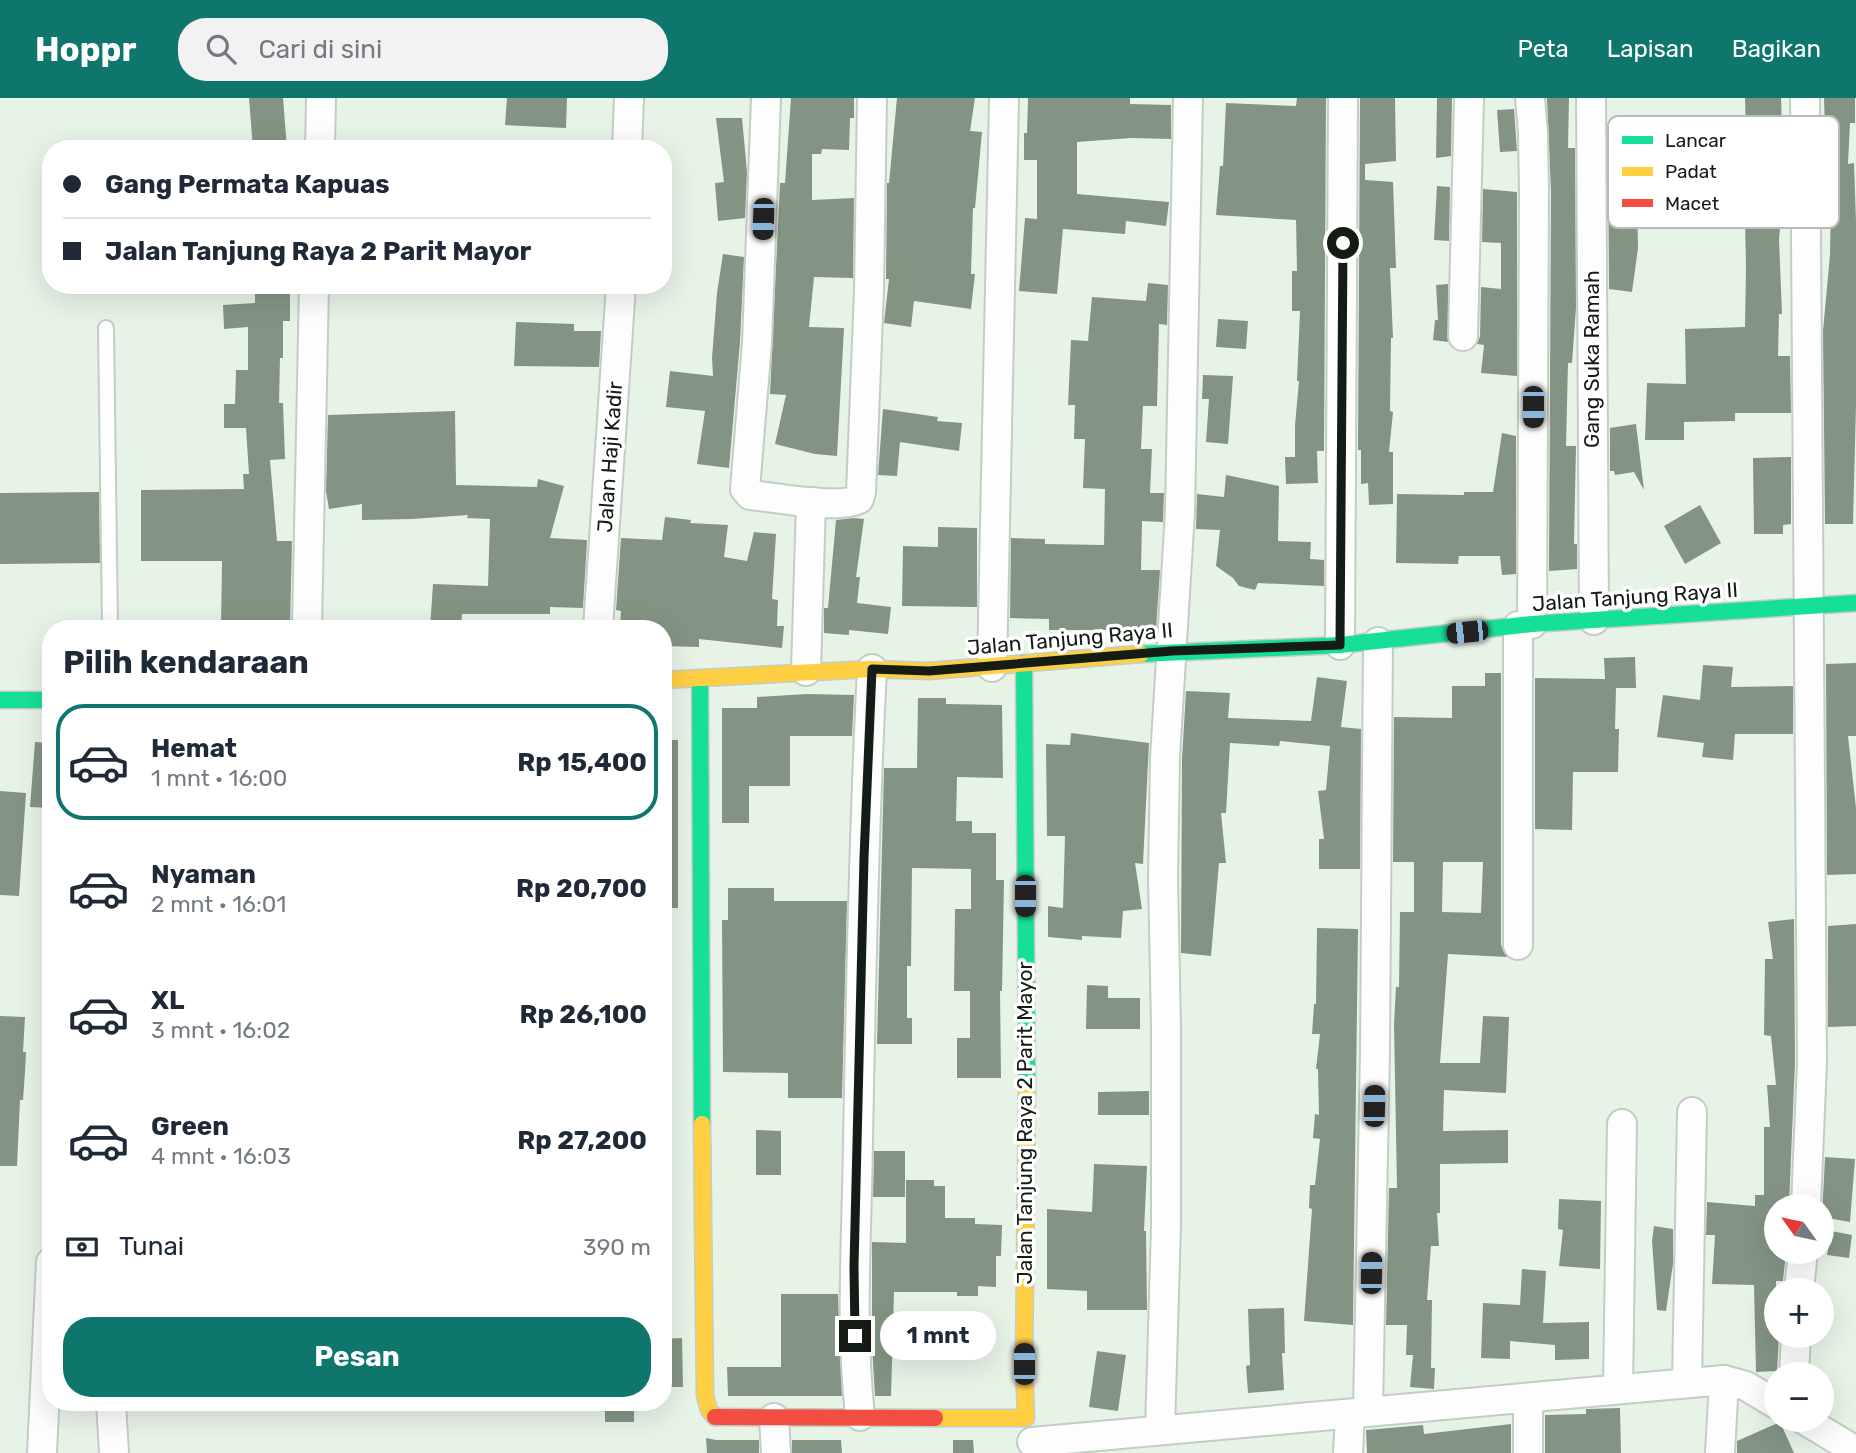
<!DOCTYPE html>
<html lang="id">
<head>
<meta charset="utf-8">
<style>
  body { margin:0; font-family:Rubik,sans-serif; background:#f2f2f3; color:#1f2937; height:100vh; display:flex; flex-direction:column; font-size:26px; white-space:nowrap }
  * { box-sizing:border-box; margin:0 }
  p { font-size:23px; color:#747a83 }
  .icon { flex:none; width:38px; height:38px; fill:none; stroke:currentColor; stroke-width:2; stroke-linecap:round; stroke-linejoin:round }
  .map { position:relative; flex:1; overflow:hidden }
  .drawer { position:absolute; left:42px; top:522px; width:630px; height:791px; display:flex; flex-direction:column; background:#fff; border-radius:28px; box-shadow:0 7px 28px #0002 }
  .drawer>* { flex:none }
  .guide { position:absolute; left:42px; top:42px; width:630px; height:154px; border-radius:28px; box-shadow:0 7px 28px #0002; display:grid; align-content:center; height:154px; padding:0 21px; background:#fff }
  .needle { width:46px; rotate:303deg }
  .buttons { position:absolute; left:1764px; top:1096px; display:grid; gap:14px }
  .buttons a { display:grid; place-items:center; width:70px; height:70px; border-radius:50%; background:#fff; box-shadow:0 7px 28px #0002; font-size:35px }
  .end { position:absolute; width:32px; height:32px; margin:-16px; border:9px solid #151c15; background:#fff; box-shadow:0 0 0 4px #fff }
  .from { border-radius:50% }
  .bubble { position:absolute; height:49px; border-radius:24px; background:#fff; box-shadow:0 7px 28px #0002; font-size:23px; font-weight:700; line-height:49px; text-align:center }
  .car { position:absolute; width:21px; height:42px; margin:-21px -10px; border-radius:9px; box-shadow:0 0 5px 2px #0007; background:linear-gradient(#222 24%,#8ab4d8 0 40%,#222 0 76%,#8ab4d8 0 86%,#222 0) }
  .guide b { display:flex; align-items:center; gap:24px; height:66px; font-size:26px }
  .guide b+b { border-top:2px solid #e0e1e3 }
  .guide i { width:18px; height:18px; background:#1f2937 }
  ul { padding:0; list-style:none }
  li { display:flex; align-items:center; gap:21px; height:116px; margin:0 14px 10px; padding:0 7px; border:4px solid transparent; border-radius:28px }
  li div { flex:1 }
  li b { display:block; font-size:26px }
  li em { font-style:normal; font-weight:700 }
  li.current { border-color:#0f766e }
  li>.icon { width:63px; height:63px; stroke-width:1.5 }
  h2 { padding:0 21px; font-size:32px; line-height:84px }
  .pay { display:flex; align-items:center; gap:18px; height:77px; padding:0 21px; font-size:26px }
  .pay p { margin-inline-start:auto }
  .cta { display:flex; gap:14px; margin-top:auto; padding:14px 21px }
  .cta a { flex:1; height:80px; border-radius:28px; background:#0f766e; color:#fff; font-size:28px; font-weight:700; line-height:80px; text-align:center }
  header { display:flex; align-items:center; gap:42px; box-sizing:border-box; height:98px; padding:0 35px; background:#0f766e; color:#fff }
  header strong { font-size:33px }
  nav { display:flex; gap:38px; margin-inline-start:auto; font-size:24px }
  .search { width:490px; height:63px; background:#f2f2f3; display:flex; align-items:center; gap:18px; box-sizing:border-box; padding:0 24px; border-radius:28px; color:#747a83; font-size:26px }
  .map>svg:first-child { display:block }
</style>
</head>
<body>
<header>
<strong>Hoppr</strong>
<div class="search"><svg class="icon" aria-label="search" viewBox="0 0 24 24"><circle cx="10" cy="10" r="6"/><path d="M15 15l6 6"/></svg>Cari di sini</div>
<nav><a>Peta</a><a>Lapisan</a><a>Bagikan</a></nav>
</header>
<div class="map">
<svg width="1856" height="1355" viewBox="0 0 1856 1355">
  <rect width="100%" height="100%" fill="#e8f3e8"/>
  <g fill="#839484" fill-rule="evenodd">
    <path d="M249 0H283L287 51H253Z"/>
    <path d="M507 0H567L566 30 505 27Z"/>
    <path d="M791 0H854V20H850L849 52 822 51 821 56H812V102L854 100 853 180 814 179 809 229 844 230 837 358 815 356 775 346 786 297 770 296 780 85H785Z"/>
    <path d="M897 0H975L970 33 982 34 975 110H973L971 176H975L971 211 914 203 911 229 884 225 889 181H886L887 85H889Z"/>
    <path d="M1028 0H1130V6L1171 7V41L1131 40 1077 44V96L1169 104 1166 128 1126 123 1125 136 1063 131 1057 196 1019 193 1025 120 1037 121V62H1024V35H1027Z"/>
    <path d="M1297 0H1326L1324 353H1317L1318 385 1286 386 1285 359H1295V327L1299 283H1297L1300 213H1292V173H1297L1296 122 1216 117 1220 68H1223L1226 5 1296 8Z"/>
    <path d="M1360 0H1395L1396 63 1365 66V82L1393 84 1396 170H1390L1393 240H1391L1390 313 1393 314 1389 354H1393V406L1369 407 1368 385 1361 386V352H1358Z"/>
    <path d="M1437 0H1452L1451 58 1436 60Z"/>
    <path d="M1547 0H1569L1568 50H1575L1576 210 1572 265H1568L1566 348H1576L1574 446H1577V471L1549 473 1551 94Z"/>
    <path d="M1745 0H1781L1782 32H1789V58L1781 57 1783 100 1779 141 1782 216H1779L1778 258H1790L1791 315H1735V323L1684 324V342H1645L1647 285 1686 286 1685 231 1745 229 1746 169 1744 78H1747Z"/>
    <path d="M1824 0H1855V25H1850L1848 66 1854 65 1856 123V307L1853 426H1825L1823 233 1830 157 1831 103 1829 104 1828 58H1822V33H1825Z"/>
    <path d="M1514 11 1517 53 1500 54 1497 12Z"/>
    <path d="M716 20H742L747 74 745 120 718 123 715 85 724 84Z"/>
    <path d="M1618 50H1644L1643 100H1637L1638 150 1632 194 1609 191 1608 51Z"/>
    <path d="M1437 88 1450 89 1449 143 1434 142Z"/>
    <path d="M1483 91 1517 94V278L1481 275 1484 247 1477 246 1480 238 1481 189 1501 191V145L1482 144Z"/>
    <path d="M723 156 744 159 740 244 729 370 697 366 705 313 666 309 670 273 713 278 712 260 717 195Z"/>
    <path d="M1148 185 1168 187 1167 227 1159 226 1157 308H1143L1141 351H1152L1150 395H1164L1163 424 1142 423 1141 472H1160L1156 532H1049V521L1010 520 1011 440 1045 441V446L1104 447 1105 391 1083 390 1085 341H1074L1075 307H1068L1071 242 1088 243 1092 199 1146 203Z"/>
    <path d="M1448 186V244L1433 242 1435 222H1438L1436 187Z"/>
    <path d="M255 187H290V223H283V260H280L279 305H283L285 361 270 362 277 443H292L290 530H221L222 463H141V392L244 391 243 376H249L246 330H224V306H235L236 272H248V229L224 231 223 207 255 205Z"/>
    <path d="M1218 221 1248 223 1246 251 1216 249Z"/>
    <path d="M516 224 574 226V233H601L599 269 514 268Z"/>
    <path d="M1203 277 1233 278 1228 346 1206 344 1209 301H1202Z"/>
    <path d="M883 311 938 319 937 323 962 325 959 353 900 344 897 378 878 377Z"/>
    <path d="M455 313 456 387 537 389 538 381 564 388 550 440 587 442 583 510 550 509V516H462L461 530H430L433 486 488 488 490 421 467 420 468 417 412 421 362 422V406L329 411 326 393 328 317Z"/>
    <path d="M1636 326 1644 392 1634 374 1615 377 1614 373H1610V330Z"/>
    <path d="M1502 335 1516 338V476L1502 477 1500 458H1459L1458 466 1396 465 1397 396 1464 397V394H1493Z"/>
    <path d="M1791 359V426L1783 427V436H1754L1753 360Z"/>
    <path d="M1226 377 1279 388 1278 443 1311 444 1310 461 1324 462V488L1258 485 1255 492 1239 488 1233 480 1216 468 1220 432 1196 431 1197 396 1224 399Z"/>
    <path d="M99 394 100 465 0 466V395Z"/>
    <path d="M1700 407 1721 445 1685 466 1664 428Z"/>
    <path d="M665 419 691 422 690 425 728 427 724 459 747 463 754 434 776 436 772 501 778 502 777 528H784L782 550 699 541V549L663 548V530H620L621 513 616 512 621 440 662 442Z"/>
    <path d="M854 420 864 421 856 479H860L857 505 891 509 888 536 849 532V537L824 535V510H828L836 422Z"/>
    <path d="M938 429 977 430V509L902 508 903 448 938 449Z"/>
    <path d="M1635 559 1636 590H1616L1615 631H1619L1618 674H1573L1572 732 1535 731V580L1605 581 1604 560Z"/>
    <path d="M1856 565V638H1848L1856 710V776L1827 777 1826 566Z"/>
    <path d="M1703 567 1733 569 1731 589 1793 588V636H1735L1733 662 1702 659 1704 645 1657 639 1663 597 1700 602Z"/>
    <path d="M1485 575H1501V847L1507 859 1448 856 1440 965H1480L1483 918 1509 919 1506 995 1444 992 1443 1033 1508 1032V1065L1440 1066V1115H1437L1439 1148H1431L1427 1202H1432L1431 1270H1435L1434 1291 1410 1289 1413 1257H1406L1407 1227H1386L1389 1090H1397L1394 926 1396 889H1399L1400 814H1414V764H1393L1394 619 1452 620V588H1485ZM1443 764H1483L1481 815 1442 814Z"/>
    <path d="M1317 579 1347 583 1341 629 1361 631 1360 771H1319V741H1324L1318 693 1326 692 1330 648 1280 643 1279 648 1230 645 1226 715H1221L1226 765H1219L1211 858 1181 855 1182 661 1186 593 1230 595 1228 620 1311 623Z"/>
    <path d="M807 596 854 597 852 638H790V688H749V725H722V610H757V599Z"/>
    <path d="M918 600H946V606L1002 607 1003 680 957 679 956 723H972V735H996V782H1004L1002 893H1000L1001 980H957V940H970V893H954L955 811H971V771L912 770 911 868H907V920H912V946H877L884 670H917Z"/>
    <path d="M1071 635 1149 645 1143 766 1135 765 1142 811 1123 813 1121 840 1082 838V842L1048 839V808L1063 810 1065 738H1047L1046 646 1070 647Z"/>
    <rect x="663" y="642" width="15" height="168"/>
    <path d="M35 644 51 645V710L30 709Z"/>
    <path d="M0 693 26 695 19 798 0 797Z"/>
    <path d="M728 790H774V803H847L842 1000H788V975L723 974 722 822H728Z"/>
    <path d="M1794 821 1795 964 1789 1108H1776V1153H1786L1783 1183H1776V1237H1779L1777 1273 1756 1274 1754 1187 1712 1186 1715 1137H1706L1707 1104 1755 1108V1097H1764V1029H1770L1767 987H1776L1771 938 1764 937 1765 861H1773L1768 824Z"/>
    <path d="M1856 826V928L1828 929V828Z"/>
    <path d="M1317 830 1358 831 1353 1227 1304 1223 1312 1111 1309 1110 1310 1087H1315L1320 1041 1313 1040 1315 1016 1319 1017 1318 971H1316L1320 936H1312L1314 906H1316Z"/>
    <path d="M1087 887 1108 888V900H1140V931H1086Z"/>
    <path d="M0 918 25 919 23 954H26L25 974 23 1002H20L17 1068H0Z"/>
    <path d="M1149 993V1017H1098V994Z"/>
    <path d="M756 1032 781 1033V1077H756Z"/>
    <path d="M874 1053H905V1099H873Z"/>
    <path d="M1825 1059 1855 1061 1850 1124 1822 1119Z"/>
    <path d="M1094 1066 1147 1068 1144 1133H1146L1147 1212H1087V1193L1047 1191V1111L1092 1114Z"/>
    <path d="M906 1082H934V1088H945V1120H975V1126L1002 1127 1001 1158H996V1189L978 1188V1198H957V1194H894L891 1298H875L872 1248V1144L906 1145Z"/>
    <path d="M1559 1101 1601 1103 1600 1171 1559 1168 1563 1132 1558 1131Z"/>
    <path d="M1654 1128 1673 1131V1166L1666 1213 1657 1212 1652 1143Z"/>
    <path d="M1831 1133 1852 1137 1849 1160 1827 1157Z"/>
    <path d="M1522 1171 1546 1173 1543 1225 1589 1224V1261L1555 1262V1247L1510 1243V1261L1481 1260 1483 1205 1520 1207Z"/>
    <path d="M781 1196H838L842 1298H728L727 1269H781Z"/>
    <path d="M1284 1210 1285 1255H1282L1284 1292 1248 1295 1246 1268 1250 1267 1248 1211Z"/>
    <path d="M682 1240 683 1289H663V1241Z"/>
    <path d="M1097 1253 1126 1257 1118 1313 1089 1309Z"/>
    <rect x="605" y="1304" width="29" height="20"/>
    <path d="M1620 1310 1621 1355H1545V1317L1586 1316V1311Z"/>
    <path d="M1780 1324 1794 1355H1737V1343Z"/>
    <path d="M1511 1326V1355H1367L1366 1332 1423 1327 1424 1336Z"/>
    <path d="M706 1340 716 1342H759V1355H707Z"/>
    <path d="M792 1342H841L842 1355H792Z"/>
    <path d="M953 1342H973L974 1355H953Z"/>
  </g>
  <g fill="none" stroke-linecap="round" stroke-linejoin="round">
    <defs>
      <path id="lane" d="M106 230 110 530"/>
      <g id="street">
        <path d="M766 0 757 245 745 391 750 397C773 399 840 412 859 401L861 394 869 193 872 0"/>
        <path d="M1530 0 1533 35 1534 94 1532 526"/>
        <path d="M1591 0 1594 522"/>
        <path d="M1805 0 1812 964 1806 1108"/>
        <path d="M320 51 321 0"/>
        <path d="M627 51 629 0"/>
        <path d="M1463 238 1469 0"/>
        <path d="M307 530 314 187"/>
        <path d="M598 530 621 187"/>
        <path d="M1340 547 1343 0"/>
        <path d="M992 569 1004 0"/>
        <path d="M806 573 811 404"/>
        <path d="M1518 847V528"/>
        <path d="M1799 1192 1803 1153"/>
        <path d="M1794 1276 1796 1237"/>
        <path d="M1687 1285 1692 1014"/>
        <path d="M1618 1290 1622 1026"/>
        <path d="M111 1304 114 1355"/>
        <path d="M1368 1313 1375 953 1378 544"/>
        <path d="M860 1318C850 1226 857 1134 858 1042 861 885 864 728 872 571"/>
        <path d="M774 1320 776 1355"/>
        <path d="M1803 1321 1851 1350 1856 1351"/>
        <path d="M1160 1332 1166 1128V928L1163 780 1165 660 1180 413 1188 0"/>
        <path d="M1032 1344 1724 1282 1746 1288 1776 1306"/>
        <path d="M42 1355 51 1164"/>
        <path d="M1348 1355 1350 1316"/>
        <path d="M1528 1355V1301"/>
        <path d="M1720 1355 1724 1282"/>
      </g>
      <g id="fast">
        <path d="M1141 556 1340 547 1532 526 1856 505"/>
        <path d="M1024 565 1027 989"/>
        <path d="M700 580 702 1026"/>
        <path d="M0 602H51"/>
      </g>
      <g id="slow">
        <path d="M663 582 872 571 929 573 1141 556"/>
        <path d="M702 1026 705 1298 709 1312 715 1319"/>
        <path d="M935 1320H1026L1024 1266 1027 989"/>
      </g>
      <path id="jam" d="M715 1319 935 1320"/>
    </defs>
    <use href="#lane" stroke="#c4cdc4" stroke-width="18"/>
    <use href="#street" stroke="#c4cdc4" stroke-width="32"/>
    <use href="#fast" stroke="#c4cdc4" stroke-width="19"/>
    <use href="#slow" stroke="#c4cdc4" stroke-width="19"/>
    <use href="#jam" stroke="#c4cdc4" stroke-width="19"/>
    <use href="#lane" stroke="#fcfdfc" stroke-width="14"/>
    <use href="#street" stroke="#fcfdfc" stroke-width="28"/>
    <use href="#fast" stroke="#16e098" stroke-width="16"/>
    <use href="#slow" stroke="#ffcf43" stroke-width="16"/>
    <use href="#jam" stroke="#f24e42" stroke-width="16"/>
  </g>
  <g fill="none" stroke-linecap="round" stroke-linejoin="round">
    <path stroke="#151c15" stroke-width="9" d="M855 1238 854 1168 864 760 872 571 929 573 1172 553 1340 547 1343 145"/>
  </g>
  <g text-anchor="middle" stroke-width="7" stroke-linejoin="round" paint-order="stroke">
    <g font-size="21" fill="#151c15" stroke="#fff">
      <text transform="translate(1592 261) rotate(-90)" y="7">Gang Suka Ramah</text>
      <text transform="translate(610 359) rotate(-86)" y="7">Jalan Haji Kadir</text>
      <text transform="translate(1635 499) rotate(-4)" y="7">Jalan Tanjung Raya II</text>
      <text transform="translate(1070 541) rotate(-5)" y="7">Jalan Tanjung Raya II</text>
      <text transform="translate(1025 1025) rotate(-90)" y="7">Jalan Tanjung Raya 2 Parit Mayor</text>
    </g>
  </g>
  <rect x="1608" y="18" width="231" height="112" rx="10" fill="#fff" stroke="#b9bbb9" stroke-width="2"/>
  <rect x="1622" y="38" width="31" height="8" fill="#16e098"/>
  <rect x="1622" y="69" width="31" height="9" fill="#ffcf43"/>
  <rect x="1622" y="101" width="31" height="8" fill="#f24e42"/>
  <g font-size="19" fill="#151c15">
    <text x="1665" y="49">Lancar</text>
    <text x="1665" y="80">Padat</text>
    <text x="1665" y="112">Macet</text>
  </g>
</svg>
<div class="buttons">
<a><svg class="needle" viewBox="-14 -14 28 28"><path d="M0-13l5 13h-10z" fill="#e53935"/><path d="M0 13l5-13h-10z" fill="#747a83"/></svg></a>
<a>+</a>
<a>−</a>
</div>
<i class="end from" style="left:1343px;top:145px"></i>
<i class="end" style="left:855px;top:1238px"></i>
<div class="bubble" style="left:880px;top:1213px;width:116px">1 mnt</div>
<i class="car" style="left:763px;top:121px;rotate:182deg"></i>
<i class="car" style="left:1533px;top:309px;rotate:180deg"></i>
<i class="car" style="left:1467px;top:534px;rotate:264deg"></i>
<i class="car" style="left:1025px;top:798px;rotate:180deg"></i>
<i class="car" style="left:1374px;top:1008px;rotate:1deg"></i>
<i class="car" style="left:1371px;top:1175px;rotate:1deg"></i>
<i class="car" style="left:1024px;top:1266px;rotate:0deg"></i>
<div class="guide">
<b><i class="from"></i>Gang Permata Kapuas</b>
<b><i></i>Jalan Tanjung Raya 2 Parit Mayor</b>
</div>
<section class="drawer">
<h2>Pilih kendaraan</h2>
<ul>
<li class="current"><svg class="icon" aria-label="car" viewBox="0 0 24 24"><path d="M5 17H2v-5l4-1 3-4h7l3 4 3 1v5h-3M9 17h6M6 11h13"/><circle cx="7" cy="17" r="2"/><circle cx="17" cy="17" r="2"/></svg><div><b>Hemat</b><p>1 mnt · 16:00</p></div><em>Rp 15,400</em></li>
<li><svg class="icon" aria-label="car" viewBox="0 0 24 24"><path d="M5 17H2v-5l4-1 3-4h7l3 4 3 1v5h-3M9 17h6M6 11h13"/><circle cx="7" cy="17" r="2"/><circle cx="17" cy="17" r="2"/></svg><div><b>Nyaman</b><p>2 mnt · 16:01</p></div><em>Rp 20,700</em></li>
<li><svg class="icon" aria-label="car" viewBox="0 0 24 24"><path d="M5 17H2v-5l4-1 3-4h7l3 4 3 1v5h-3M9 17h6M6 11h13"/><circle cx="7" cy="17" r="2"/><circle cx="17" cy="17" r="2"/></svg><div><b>XL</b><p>3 mnt · 16:02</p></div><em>Rp 26,100</em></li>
<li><svg class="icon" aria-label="car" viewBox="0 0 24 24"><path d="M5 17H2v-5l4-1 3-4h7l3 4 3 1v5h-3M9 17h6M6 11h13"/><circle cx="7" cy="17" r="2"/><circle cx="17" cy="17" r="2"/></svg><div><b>Green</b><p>4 mnt · 16:03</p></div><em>Rp 27,200</em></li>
</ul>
<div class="pay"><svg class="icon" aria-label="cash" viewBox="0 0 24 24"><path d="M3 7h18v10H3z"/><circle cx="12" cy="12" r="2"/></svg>Tunai<p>390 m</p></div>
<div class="cta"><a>Pesan</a></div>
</section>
</div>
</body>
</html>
